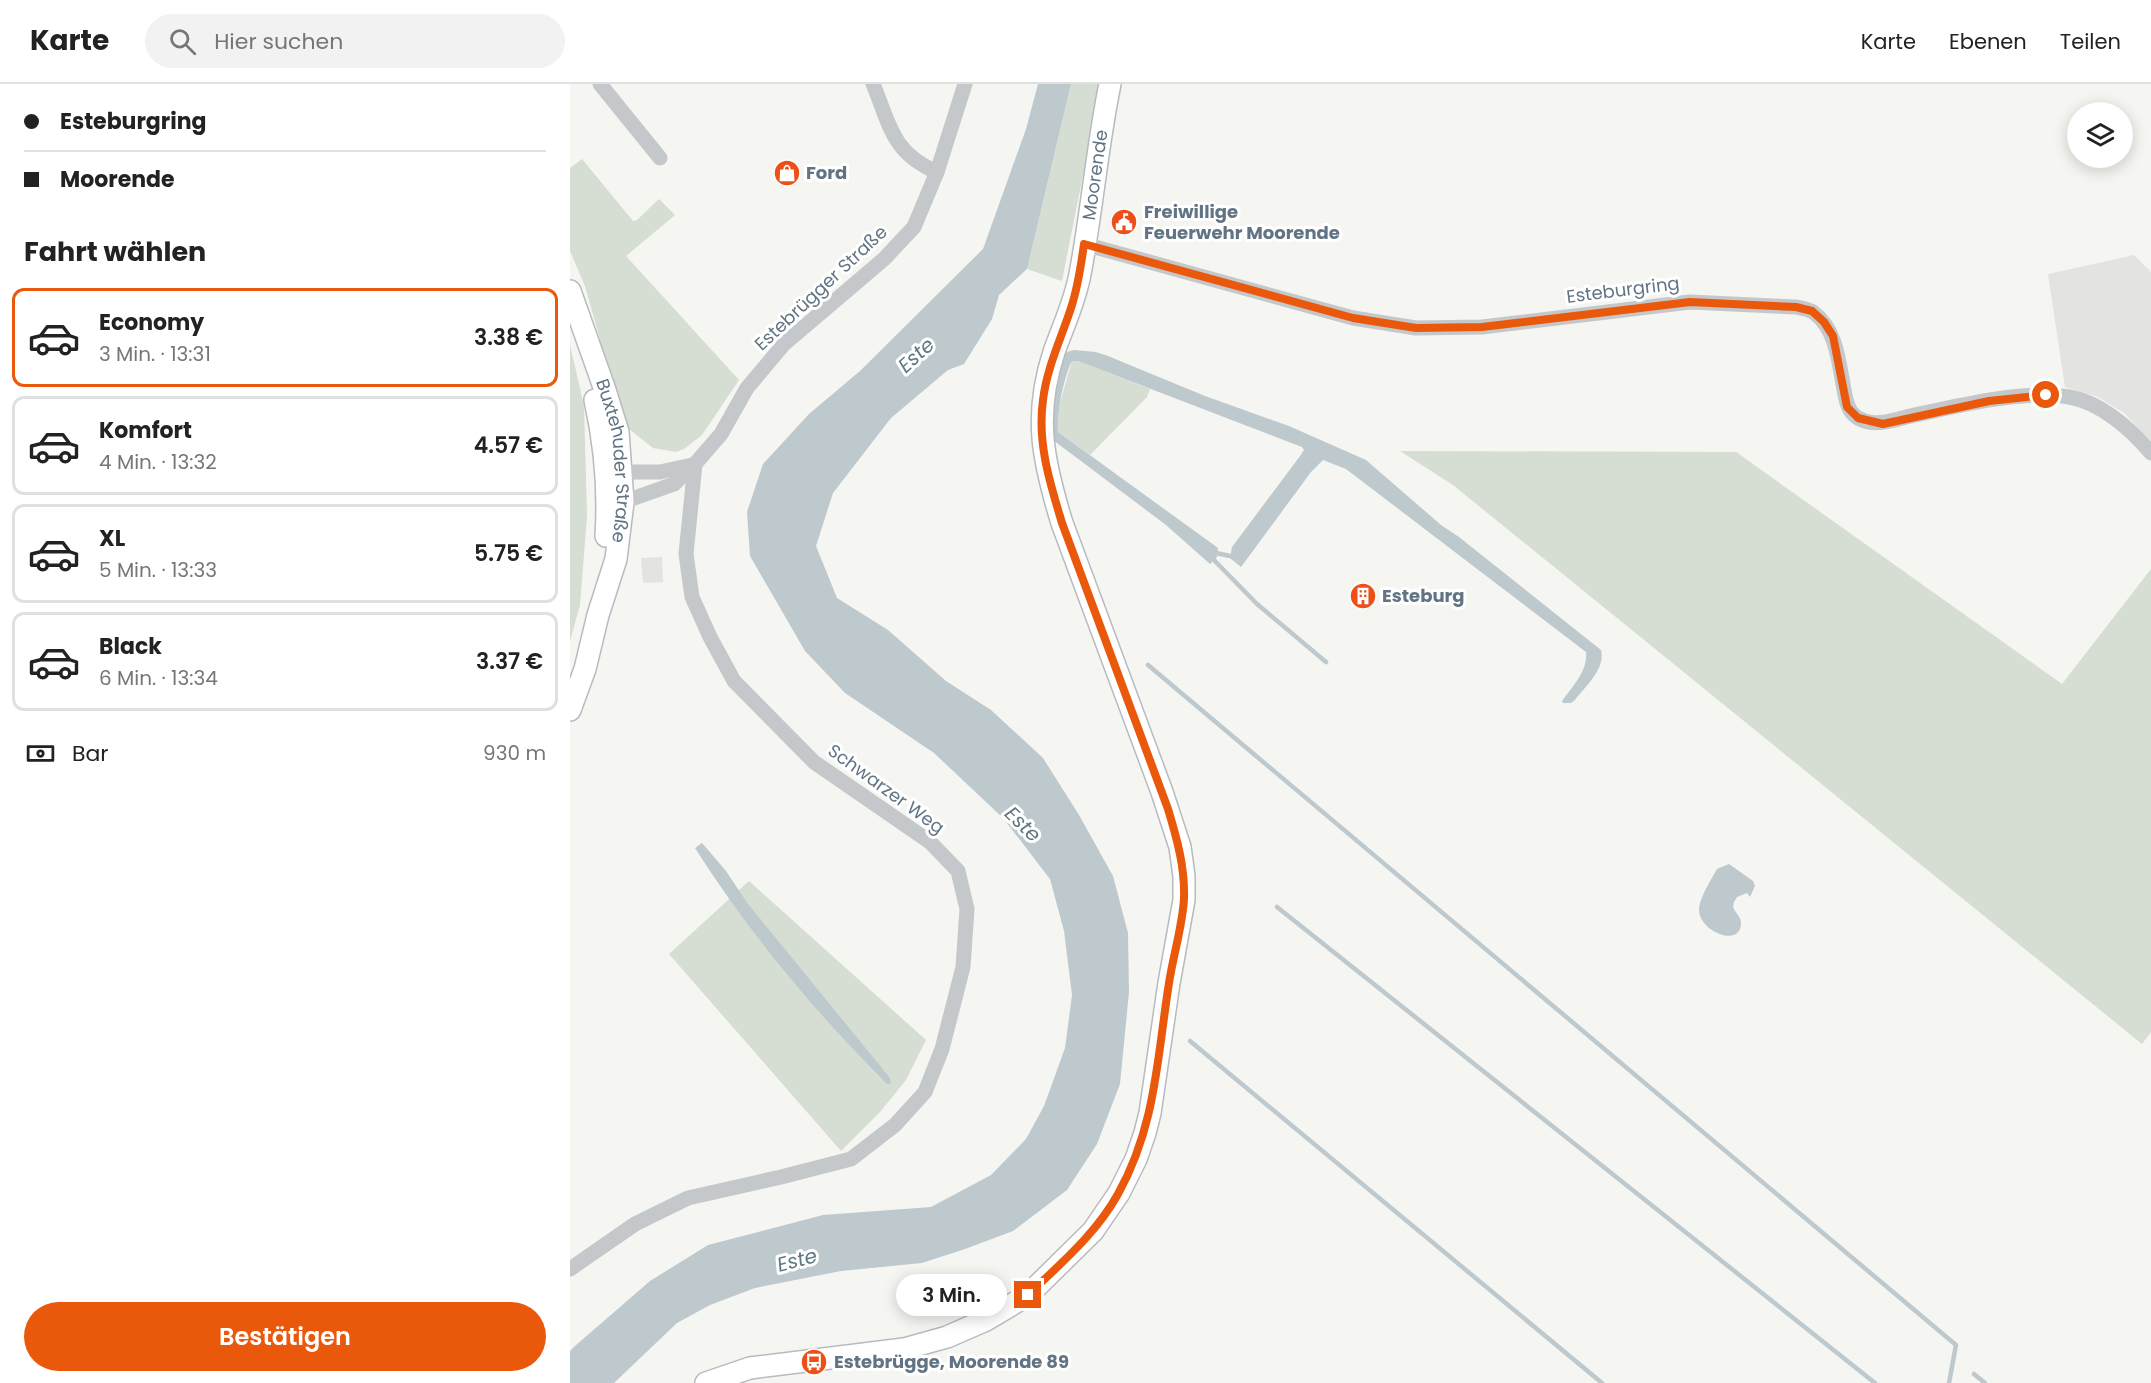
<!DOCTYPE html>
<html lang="de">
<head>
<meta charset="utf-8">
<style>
  body { margin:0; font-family:Poppins,sans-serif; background:#f2f2f2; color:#222; height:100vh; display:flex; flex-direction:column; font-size:22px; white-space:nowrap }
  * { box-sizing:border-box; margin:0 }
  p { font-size:20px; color:#767676 }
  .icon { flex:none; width:33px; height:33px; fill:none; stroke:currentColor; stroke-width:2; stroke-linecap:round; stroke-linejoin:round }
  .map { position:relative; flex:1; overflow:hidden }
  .sheet { display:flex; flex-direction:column; background:#fff; width:570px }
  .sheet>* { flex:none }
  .hud { display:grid; align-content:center; height:132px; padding:0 24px; background:#fff }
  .buttons { position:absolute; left:1497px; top:18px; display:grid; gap:12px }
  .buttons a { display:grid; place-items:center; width:66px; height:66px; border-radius:50%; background:#fff; box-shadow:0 3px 15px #0003; font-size:30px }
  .end { position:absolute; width:27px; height:27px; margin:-14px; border:8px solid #ea580c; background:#fff; box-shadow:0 0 0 3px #fff }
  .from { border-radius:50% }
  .bubble { position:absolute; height:42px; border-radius:21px; background:#fff; box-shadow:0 3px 15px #0003; font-size:20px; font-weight:600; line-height:42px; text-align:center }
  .hud b { display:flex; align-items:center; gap:21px; height:57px; font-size:22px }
  .hud b+b { border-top:2px solid #e0e0e0 }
  .hud i { width:15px; height:15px; background:#222 }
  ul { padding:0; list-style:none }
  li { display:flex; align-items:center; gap:18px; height:99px; margin:0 12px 9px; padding:0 12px; border:3px solid #e0e0e0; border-radius:12px }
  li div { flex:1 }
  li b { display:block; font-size:22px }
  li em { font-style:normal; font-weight:600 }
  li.on { border-color:#ea580c }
  li>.icon { width:54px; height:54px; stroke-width:1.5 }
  h2 { padding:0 24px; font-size:27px; line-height:72px }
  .pay { display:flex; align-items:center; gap:15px; height:66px; padding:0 24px; font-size:22px }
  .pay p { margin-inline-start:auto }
  .cta { display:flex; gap:12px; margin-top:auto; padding:12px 24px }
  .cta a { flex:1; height:69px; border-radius:36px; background:#ea580c; color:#fff; font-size:24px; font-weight:600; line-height:69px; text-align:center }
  header { display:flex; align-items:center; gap:36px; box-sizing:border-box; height:84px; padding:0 30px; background:#fff; border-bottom:2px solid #e0e0e0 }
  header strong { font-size:28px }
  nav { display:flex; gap:33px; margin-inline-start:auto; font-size:21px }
  .search { width:420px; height:54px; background:#f2f2f2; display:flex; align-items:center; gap:15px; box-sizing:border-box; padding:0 21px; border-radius:33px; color:#767676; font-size:22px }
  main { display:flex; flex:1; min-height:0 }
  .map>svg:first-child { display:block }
</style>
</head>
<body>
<header>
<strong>Karte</strong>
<div class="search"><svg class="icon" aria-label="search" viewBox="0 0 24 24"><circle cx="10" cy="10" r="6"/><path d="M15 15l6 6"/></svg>Hier suchen</div>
<nav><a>Karte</a><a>Ebenen</a><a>Teilen</a></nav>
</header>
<main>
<section class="sheet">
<div class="hud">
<b><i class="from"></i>Esteburgring</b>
<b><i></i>Moorende</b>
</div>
<h2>Fahrt wählen</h2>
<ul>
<li class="on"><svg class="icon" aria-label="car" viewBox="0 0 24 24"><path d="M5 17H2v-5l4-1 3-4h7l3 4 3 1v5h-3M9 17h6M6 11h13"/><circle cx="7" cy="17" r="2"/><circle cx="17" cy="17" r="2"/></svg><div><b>Economy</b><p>3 Min. · 13:31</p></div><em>3.38 €</em></li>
<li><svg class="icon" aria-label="car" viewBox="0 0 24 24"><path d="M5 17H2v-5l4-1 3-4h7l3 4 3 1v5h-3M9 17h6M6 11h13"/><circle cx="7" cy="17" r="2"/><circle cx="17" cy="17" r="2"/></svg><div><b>Komfort</b><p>4 Min. · 13:32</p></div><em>4.57 €</em></li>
<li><svg class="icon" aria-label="car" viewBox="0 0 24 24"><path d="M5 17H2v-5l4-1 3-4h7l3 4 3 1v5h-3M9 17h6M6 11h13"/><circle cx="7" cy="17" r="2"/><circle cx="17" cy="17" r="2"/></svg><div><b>XL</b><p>5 Min. · 13:33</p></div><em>5.75 €</em></li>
<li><svg class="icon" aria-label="car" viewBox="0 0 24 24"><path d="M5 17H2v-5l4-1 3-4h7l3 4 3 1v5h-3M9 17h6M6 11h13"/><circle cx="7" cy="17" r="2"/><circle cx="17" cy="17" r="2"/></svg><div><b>Black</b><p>6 Min. · 13:34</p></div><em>3.37 €</em></li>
</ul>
<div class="pay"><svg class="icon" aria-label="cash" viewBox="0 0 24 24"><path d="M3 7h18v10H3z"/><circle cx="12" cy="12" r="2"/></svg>Bar<p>930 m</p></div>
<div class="cta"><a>Bestätigen</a></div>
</section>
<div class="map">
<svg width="1581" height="1299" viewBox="0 0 1581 1299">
  <rect width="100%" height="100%" fill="#f5f5f1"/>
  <g fill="#e3e4e2">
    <path d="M1564 171 1581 188V357L1554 329 1528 313 1495 303 1478 190Z"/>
    <path d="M92 473 93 498 73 499 71 474Z"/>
  </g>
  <g fill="#d6ddd2">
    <path d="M501 0H531L492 197 457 185Z"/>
    <path d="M12 75 63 137 67 136 89 115 105 131 56 172 169 296 132 351 114 365 106 368 83 364 54 341 15 202 0 167V84Z"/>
    <path d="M0 261 14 322 17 432 10 521 0 557Z"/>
    <path d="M502 277H508L580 305 577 313 520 371 488 348 485 336Z"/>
    <path d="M830 367 1166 368 1492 600 1581 485V948L1572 960 883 401Z"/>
    <path d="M179 797 356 956 336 996 310 1028 271 1067 99 870Z"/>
  </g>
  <g fill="#bec9ce">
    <path d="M468 0H501L457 185 429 211 422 235 394 280 378 286 321 334 263 409 246 462 267 514 318 546 376 597 421 626 473 674 509 731 543 792 558 849 559 908 550 1000 527 1060 497 1106 443 1147 395 1165 352 1179 271 1187 185 1204 140 1221 107 1239 44 1299H0V1267L5 1262 80 1197 138 1161 253 1131 361 1123 421 1091 456 1055 474 1022 495 964 502 911 494 847 480 795 433 734 364 669 275 609 235 567 180 472 177 428 193 380 239 330 290 287 413 165 456 45Z"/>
    <path d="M504 266 526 268 538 272 635 312 719 342 796 376 871 441 889 453 1031 566C1036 584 1016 602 1005 616L1001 619H993L992 617C1002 603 1018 587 1016 568L776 385 753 376 741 388 671 483 660 474 662 463 730 372 734 366 732 363 508 277H502C494 292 486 331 488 348L648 464 647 473 640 480 596 441 483 356 481 338 491 277 497 268Z"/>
    <path d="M132 759 156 787 178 820 320 994 321 1000H317C245 928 179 849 125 764Z"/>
    <path d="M1159 780 1183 797 1185 802 1180 813 1177 809 1167 813 1164 818 1163 823C1165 829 1171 832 1171 839 1171 865 1127 847 1129 824 1131 811 1141 796 1147 785Z"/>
  </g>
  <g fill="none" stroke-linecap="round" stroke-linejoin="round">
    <g stroke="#bec9ce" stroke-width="4.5">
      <path d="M641 468 665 473"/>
      <path d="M641 473 687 520 756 578"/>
      <path d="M578 581 1386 1261 1379 1299"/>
      <path d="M707 823 1305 1299"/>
      <path d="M620 957 1032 1299"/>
      <path d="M1404 1290 1415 1299"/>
    </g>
    <defs>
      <g id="secondary">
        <path id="s1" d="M0 207 35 306 48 348 53 418 46 475 28 531 15 585 0 626"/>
        <path d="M25 316C35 361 39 406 36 452"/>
        <path id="s2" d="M136 1299 180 1284 334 1265 377 1253 416 1236 458 1211 523 1147 549 1109 566 1075 575 1049 580 1029 599 899 614 816V792L610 763 592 708 492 439C473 377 463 332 484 268 493 242 505 218 510 190 522 127 527 63 540 0"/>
      </g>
    </defs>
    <use href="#secondary" stroke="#b6bbc0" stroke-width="24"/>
    <g stroke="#c4c8cb" stroke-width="15">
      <path d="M30 0 90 74"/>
      <path d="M303 0C320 41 322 69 367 88"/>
      <path d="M514 160 783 234 846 244 912 243 1120 218 1226 223C1231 224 1238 225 1243 228 1267 245 1269 280 1274 306 1276 317 1278 328 1288 334 1303 343 1321 337 1336 333 1382 323 1453 305 1499 313 1530 318 1561 345 1581 369"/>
      <path d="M42 388H90L122 381"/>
      <path d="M43 418H53L104 400 125 380 151 350 177 304 214 260 314 175 344 143 367 88 395 0"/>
      <path d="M0 1185 65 1140 118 1114 211 1093 281 1075 325 1041 355 1008 372 965 393 883 397 825 388 787 360 758 244 678 164 597 140 553 122 513 116 470 125 380"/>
    </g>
    <use href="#secondary" stroke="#fff" stroke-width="21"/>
  </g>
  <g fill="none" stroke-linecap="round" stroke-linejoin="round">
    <path stroke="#ea580c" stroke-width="8" d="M458 1211C490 1180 526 1150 548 1110 586 1042 587 974 599 899 603 872 613 840 614 814 615 783 607 755 598 725L492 439C480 399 467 359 473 316 477 283 491 255 501 224 508 203 511 182 514 160L783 234 846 244 912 243 1120 218 1226 223 1242 227 1254 238 1263 252 1277 323 1288 334 1313 340 1419 317 1476 311"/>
  </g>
  <defs>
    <symbol id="shop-disc" viewBox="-11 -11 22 22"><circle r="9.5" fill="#ed4f19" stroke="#fff"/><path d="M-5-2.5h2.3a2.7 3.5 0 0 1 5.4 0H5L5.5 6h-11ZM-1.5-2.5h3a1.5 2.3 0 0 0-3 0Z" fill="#fff"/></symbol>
    <symbol id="civic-disc" viewBox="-11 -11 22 22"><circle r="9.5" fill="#ed4f19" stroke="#fff"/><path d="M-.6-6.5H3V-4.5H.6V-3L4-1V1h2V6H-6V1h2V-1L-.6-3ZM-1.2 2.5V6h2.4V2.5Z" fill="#fff"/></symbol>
    <symbol id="building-disc" viewBox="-11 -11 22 22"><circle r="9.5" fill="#ed4f19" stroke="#fff"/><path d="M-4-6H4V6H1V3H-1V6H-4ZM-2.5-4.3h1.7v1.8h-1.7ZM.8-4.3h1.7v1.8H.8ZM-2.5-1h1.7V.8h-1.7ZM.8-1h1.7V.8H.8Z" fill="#fff"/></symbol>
    <symbol id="bus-disc" viewBox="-11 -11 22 22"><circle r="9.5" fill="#ed4f19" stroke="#fff"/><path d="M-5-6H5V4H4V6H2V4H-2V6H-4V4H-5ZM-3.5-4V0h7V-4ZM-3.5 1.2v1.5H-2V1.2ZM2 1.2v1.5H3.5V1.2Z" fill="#fff"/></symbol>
  </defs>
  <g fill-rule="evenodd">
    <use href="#shop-disc" x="202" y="74" width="30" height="30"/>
    <use href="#civic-disc" x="539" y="123" width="30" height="30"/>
    <use href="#building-disc" x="778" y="497" width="30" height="30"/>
    <use href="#bus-disc" x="229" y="1263" width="30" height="30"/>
  </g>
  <g text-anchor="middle" stroke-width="6" stroke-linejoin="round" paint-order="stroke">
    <g font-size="18" font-weight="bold" fill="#627484" stroke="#fff" text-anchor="start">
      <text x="236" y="95">Ford</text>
      <text x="574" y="134">Freiwillige<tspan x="574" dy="21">Feuerwehr Moorende</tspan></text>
      <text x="812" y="518">Esteburg</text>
      <text x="264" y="1284">Estebrügge, Moorende 89</text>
    </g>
    <g font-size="18" fill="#627484" stroke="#fff">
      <text dy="6" stroke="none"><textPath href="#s2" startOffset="1532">Moorende</textPath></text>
      <text transform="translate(251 204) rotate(-43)" y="6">Estebrügger Straße</text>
      <text transform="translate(1053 206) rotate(-7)" y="6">Esteburgring</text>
      <text dy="6" stroke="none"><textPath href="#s1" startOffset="177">Buxtehuder Straße</textPath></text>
      <text transform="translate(316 705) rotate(36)" y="6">Schwarzer Weg</text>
    </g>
    <g font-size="20" font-style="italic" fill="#5e7781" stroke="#fff">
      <text transform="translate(346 271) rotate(-42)" y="7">Este</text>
      <text transform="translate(453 740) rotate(44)" y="7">Este</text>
      <text transform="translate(227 1176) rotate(-15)" y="7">Este</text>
    </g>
  </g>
</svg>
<div class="buttons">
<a><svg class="icon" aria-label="layers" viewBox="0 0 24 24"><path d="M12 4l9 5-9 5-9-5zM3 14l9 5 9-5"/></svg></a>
</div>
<i class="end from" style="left:1476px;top:311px"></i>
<i class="end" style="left:458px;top:1211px"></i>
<div class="bubble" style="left:326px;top:1190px;width:111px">3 Min.</div>
</div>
</main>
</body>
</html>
